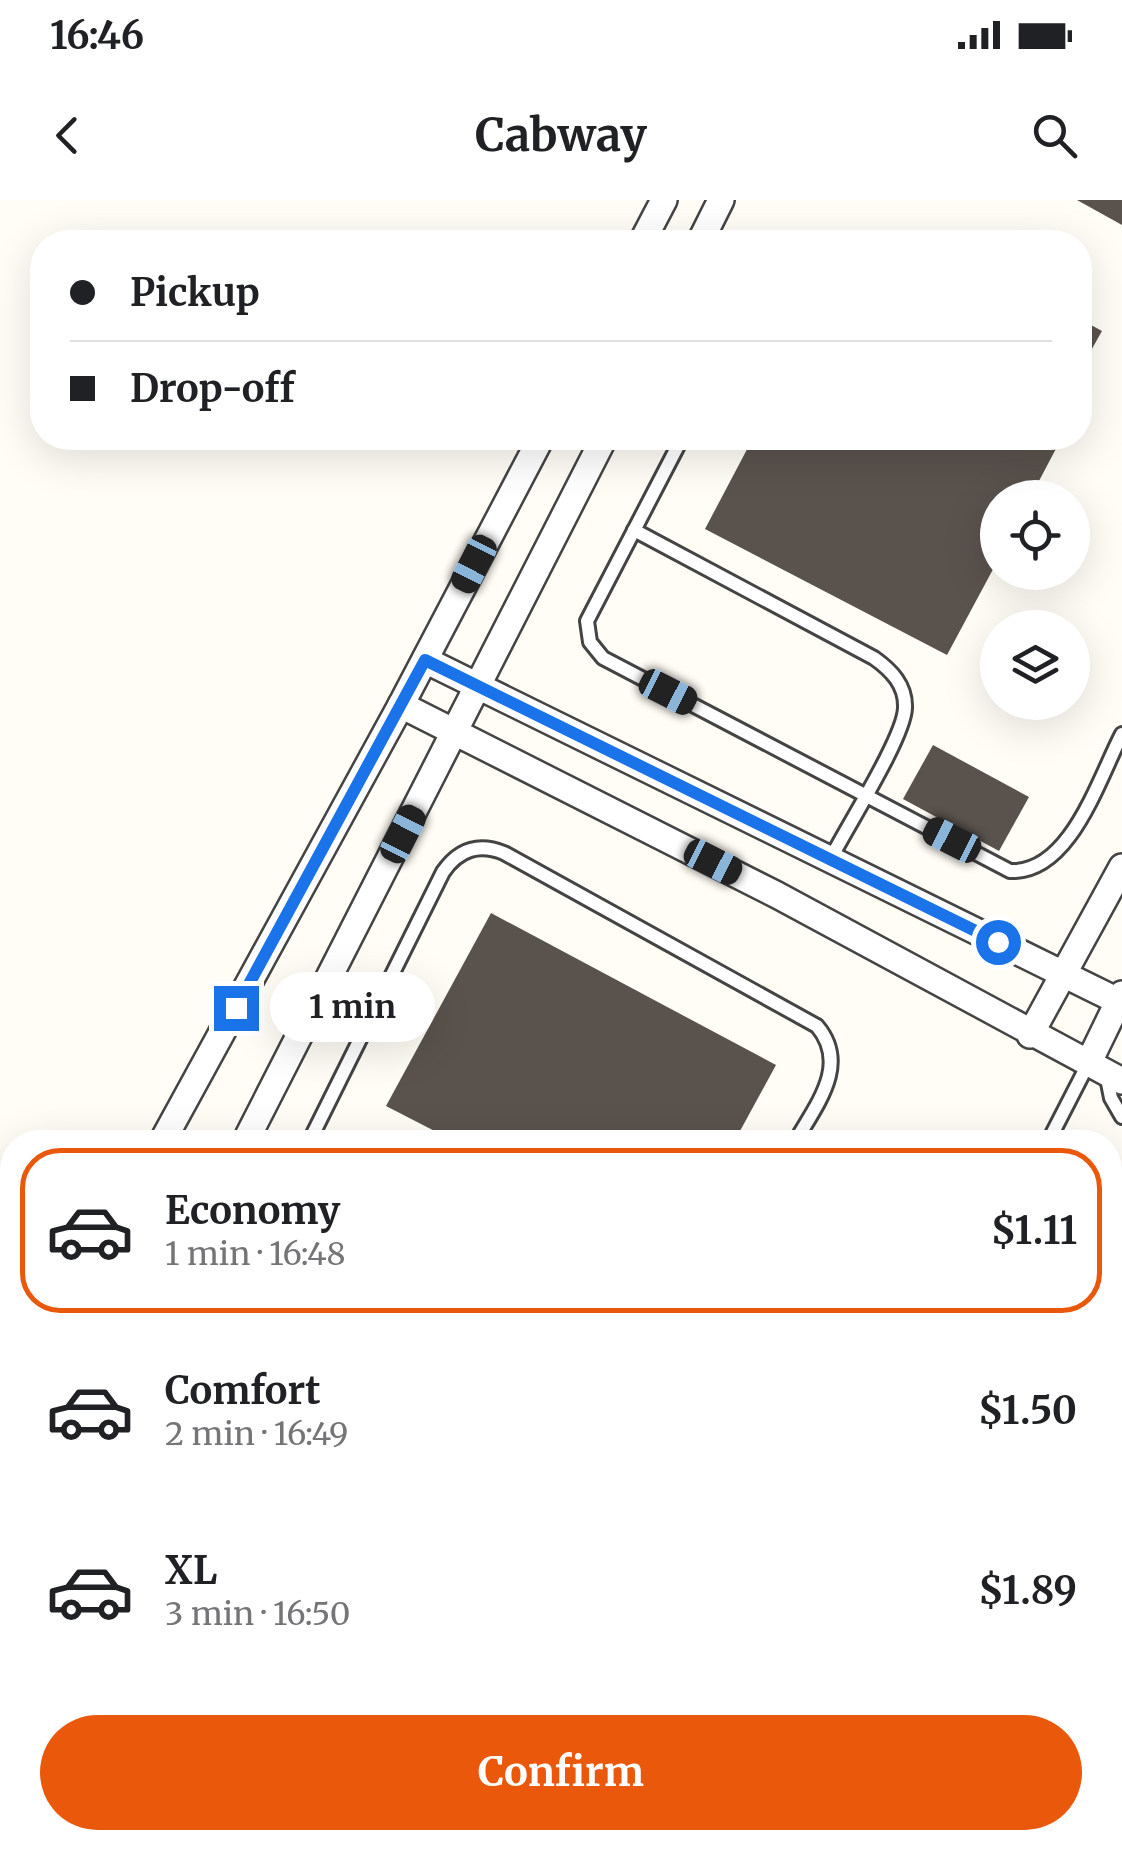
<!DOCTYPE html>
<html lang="en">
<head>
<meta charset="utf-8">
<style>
  body { margin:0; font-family:Merriweather,serif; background:#f6f6f6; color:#202124; height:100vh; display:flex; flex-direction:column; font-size:38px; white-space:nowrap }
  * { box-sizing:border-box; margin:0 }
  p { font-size:32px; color:#757577 }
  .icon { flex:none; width:55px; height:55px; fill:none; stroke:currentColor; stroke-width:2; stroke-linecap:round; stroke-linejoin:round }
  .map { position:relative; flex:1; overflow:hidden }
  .details { position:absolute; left:0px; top:930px; width:1122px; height:720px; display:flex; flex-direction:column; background:#fff; border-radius:40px 40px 0 0; box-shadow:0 10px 40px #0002 }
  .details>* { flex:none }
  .banner { position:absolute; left:30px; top:30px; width:1062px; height:220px; border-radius:40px; box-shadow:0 10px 40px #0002; display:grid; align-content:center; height:220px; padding:0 40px; background:#fff }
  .buttons { position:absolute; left:980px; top:280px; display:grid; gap:20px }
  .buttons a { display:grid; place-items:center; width:110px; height:110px; border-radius:50%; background:#fff; box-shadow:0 10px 40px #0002; font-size:50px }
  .end { position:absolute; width:45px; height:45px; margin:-22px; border:12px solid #1a73e8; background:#fff; box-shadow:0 0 0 5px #fff }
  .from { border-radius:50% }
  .bubble { position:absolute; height:70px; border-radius:35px; background:#fff; box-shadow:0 10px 40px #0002; font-size:32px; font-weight:700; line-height:70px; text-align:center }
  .car { position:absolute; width:30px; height:60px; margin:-30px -15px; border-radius:12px; box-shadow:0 0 8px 2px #0007; background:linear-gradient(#222 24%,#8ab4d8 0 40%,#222 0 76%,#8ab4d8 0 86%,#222 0) }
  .banner b { display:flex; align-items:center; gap:35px; height:95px; font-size:38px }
  .banner b+b { border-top:2px solid #e0e0e0 }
  .banner i { width:25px; height:25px; background:#202124 }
  ul { padding:18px 0 0; list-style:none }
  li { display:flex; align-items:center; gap:30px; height:165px; margin:0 20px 15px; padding:0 20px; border:5px solid transparent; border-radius:40px }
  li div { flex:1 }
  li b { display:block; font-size:38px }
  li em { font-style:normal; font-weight:700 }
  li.current { border-color:#ea580c }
  li>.icon { width:90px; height:90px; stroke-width:1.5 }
  .cta { display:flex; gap:20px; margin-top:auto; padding:20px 40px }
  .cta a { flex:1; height:115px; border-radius:60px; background:#ea580c; color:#fff; font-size:40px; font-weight:700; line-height:115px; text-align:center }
  .status { display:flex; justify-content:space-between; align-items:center; height:70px; padding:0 50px; background:#fff; direction:ltr }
  .status svg { height:28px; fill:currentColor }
  header { display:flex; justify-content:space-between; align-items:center; height:130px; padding:0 40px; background:#fff; font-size:45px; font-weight:700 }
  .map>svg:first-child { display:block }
</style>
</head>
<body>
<div class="status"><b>16:46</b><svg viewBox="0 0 49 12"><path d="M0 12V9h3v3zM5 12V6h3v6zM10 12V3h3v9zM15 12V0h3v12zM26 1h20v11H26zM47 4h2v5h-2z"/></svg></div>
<header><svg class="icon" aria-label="back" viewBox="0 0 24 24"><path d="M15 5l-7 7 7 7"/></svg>Cabway<svg class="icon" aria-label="search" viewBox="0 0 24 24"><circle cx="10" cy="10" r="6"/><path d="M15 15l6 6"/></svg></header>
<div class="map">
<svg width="1122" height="1650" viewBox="0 0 1122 1650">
  <rect width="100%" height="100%" fill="#fffdf5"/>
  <g fill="#5a524d">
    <path d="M1077 0H1122V25Z"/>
    <path d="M1080 119 1102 131 1080 170Z"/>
    <path d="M753 238H1048L1059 243 1030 298H998V360L947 455 705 329Z"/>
    <path d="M933 545 1029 597 999 651 903 599Z"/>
    <path d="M491 713 776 865 734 942H456L386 906Z"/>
    <path d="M1110 1490 1122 1496V1642L1110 1636Z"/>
    <path d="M1024 1638H1110L1103 1650H1048Z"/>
  </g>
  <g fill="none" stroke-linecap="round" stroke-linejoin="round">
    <defs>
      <g id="lane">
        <path d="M682 238 587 421 590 442 603 458 1010 671C1070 674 1098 580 1122 534"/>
        <path d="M634 330 874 458C891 470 906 485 905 508 904 538 846 628 830 660"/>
        <path d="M1106 873 1111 898 1122 917"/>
        <path d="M309 942 443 672C459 649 479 643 504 653L817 826C850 865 816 905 795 942"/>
        <path d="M1048 942 1088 864"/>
        <path d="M1110 1459H1122"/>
        <path d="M0 1618 12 1625"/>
        <path d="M36 1638 59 1650"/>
        <path d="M599 1638 607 1650"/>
        <path d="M1003 1638 1026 1650"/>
      </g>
      <g id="street">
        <path d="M642 42 664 0"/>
        <path d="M700 42 721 0"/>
        <path d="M425 460 1122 803"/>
        <path d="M401 505 777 695 1122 881"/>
        <path d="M1030 835 1122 667"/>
        <path d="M1088 864 1122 794"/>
        <path d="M162 942 401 505 541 238"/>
        <path d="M245 942 604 238"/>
        <path d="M0 1238 12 1215"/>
        <path d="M0 1266 12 1272"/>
        <path d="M695 1638 719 1650"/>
        <path d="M837 1638 862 1650"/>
      </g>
    </defs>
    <use href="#lane" stroke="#444" stroke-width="18"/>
    <use href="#street" stroke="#444" stroke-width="30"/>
    <use href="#lane" stroke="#fff" stroke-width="12"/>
    <use href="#street" stroke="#fff" stroke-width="25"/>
  </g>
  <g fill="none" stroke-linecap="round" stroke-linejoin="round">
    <path stroke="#1a73e8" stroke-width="12" d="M236 808 425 460 998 742"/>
  </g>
</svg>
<div class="buttons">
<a><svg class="icon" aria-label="locate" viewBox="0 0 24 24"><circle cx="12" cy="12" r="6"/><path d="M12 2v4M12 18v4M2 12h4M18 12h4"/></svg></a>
<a><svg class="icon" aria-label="layers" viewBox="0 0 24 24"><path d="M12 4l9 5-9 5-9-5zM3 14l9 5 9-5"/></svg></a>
</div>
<i class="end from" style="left:998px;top:742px"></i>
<i class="end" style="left:236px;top:808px"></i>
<div class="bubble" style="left:270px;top:772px;width:165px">1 min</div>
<i class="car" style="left:474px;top:364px;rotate:207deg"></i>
<i class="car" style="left:668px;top:492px;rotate:117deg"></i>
<i class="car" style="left:403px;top:634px;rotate:27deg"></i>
<i class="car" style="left:952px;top:640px;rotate:297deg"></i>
<i class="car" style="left:713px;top:662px;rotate:117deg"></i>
<div class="banner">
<b><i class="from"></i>Pickup</b>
<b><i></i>Drop-off</b>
</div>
<section class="details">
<ul>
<li class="current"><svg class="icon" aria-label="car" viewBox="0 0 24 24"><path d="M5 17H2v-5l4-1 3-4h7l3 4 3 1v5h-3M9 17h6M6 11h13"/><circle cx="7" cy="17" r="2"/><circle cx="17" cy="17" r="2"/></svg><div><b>Economy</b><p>1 min · 16:48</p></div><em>$1.11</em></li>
<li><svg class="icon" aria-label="car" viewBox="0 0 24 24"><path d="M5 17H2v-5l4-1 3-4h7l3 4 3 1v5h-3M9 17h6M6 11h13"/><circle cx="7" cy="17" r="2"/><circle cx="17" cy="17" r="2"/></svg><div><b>Comfort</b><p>2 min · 16:49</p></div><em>$1.50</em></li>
<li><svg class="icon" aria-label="car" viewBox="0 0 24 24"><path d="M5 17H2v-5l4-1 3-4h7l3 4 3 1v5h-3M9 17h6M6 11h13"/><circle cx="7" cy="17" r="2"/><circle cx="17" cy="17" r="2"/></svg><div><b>XL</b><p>3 min · 16:50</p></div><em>$1.89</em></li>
</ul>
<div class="cta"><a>Confirm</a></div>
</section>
</div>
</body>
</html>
